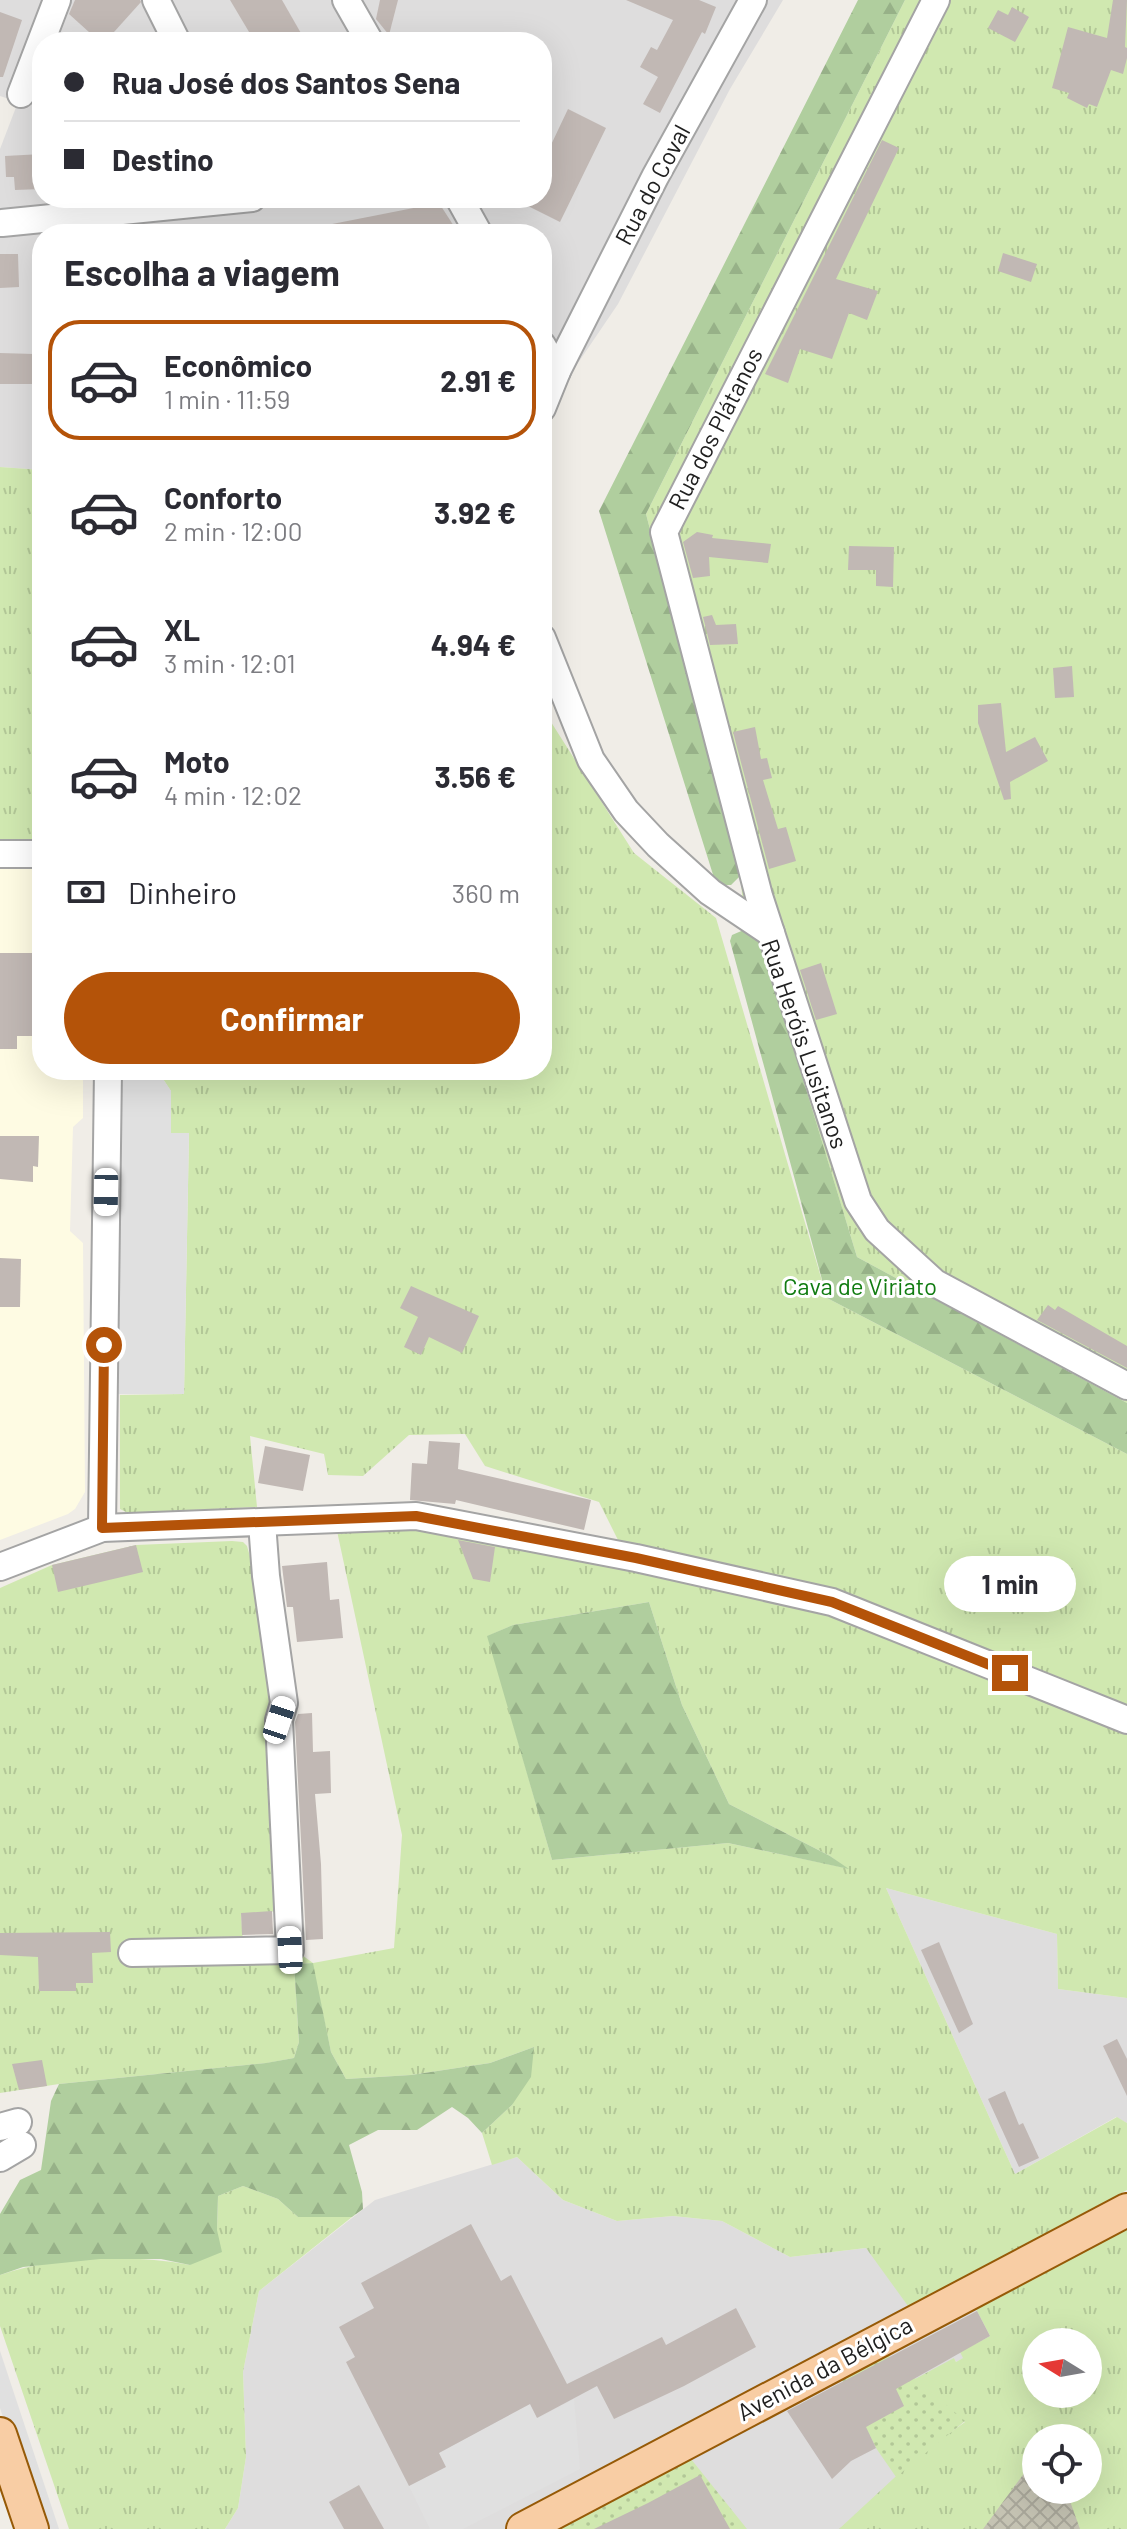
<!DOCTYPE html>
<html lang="pt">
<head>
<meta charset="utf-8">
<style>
  body { margin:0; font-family:Barlow,sans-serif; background:#f7f7f7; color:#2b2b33; height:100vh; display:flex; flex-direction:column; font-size:30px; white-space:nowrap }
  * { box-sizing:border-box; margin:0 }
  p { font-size:26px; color:#7c7c81 }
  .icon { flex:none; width:44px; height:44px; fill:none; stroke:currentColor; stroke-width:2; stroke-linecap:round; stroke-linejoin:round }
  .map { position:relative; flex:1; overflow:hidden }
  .panel { position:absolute; left:32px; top:224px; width:520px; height:856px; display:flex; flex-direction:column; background:#fff; border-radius:32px; box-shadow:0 8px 32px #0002 }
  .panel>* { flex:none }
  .hud { position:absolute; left:32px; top:32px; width:520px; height:176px; border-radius:32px; box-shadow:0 8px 32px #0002; display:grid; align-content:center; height:176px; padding:0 32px; background:#fff }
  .needle { width:52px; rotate:281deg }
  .buttons { position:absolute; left:1022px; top:2328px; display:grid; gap:16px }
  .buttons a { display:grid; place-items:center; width:80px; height:80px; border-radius:50%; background:#fff; box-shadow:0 8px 32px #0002; font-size:40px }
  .end { position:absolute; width:36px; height:36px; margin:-18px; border:10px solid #b45309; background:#fff; box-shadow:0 0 0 4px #fff }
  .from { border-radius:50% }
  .bubble { position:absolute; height:56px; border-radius:28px; background:#fff; box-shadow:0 8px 32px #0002; font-size:26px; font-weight:700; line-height:56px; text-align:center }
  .car { position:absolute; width:24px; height:48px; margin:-24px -12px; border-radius:10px; box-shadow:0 0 6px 2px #0007; background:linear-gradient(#fff 24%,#345 0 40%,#fff 0 76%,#345 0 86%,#fff 0) }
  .hud b { display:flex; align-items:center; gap:28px; height:76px; font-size:30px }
  .hud b+b { border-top:2px solid #e1e1e2 }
  .hud i { width:20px; height:20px; background:#2b2b33 }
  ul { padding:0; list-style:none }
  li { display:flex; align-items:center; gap:24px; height:120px; margin:0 16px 12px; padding:0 16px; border:4px solid transparent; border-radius:32px }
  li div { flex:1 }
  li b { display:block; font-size:30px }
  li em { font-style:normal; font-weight:700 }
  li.active { border-color:#b45309 }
  li>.icon { width:72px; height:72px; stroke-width:1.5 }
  h2 { padding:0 32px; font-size:36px; line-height:96px }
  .pay { display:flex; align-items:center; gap:20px; height:88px; padding:0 32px; font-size:30px }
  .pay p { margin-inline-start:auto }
  .cta { display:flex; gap:16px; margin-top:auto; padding:16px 32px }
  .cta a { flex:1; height:92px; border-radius:48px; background:#b45309; color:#fff; font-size:32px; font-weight:700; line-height:92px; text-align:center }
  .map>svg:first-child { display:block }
</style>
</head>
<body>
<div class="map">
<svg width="1127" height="2529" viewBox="0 0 1127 2529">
  <defs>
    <pattern id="construction-cross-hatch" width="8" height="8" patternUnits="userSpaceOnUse" patternTransform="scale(2)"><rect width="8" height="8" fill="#c5c3b3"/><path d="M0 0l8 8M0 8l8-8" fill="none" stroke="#a9a79a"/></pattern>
    <pattern id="grass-tufts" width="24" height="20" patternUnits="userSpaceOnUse" patternTransform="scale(2)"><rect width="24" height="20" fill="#d0e8b0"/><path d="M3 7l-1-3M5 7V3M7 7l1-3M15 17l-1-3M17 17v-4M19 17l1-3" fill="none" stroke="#b2c797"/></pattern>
    <pattern id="forest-firs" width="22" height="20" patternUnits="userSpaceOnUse" patternTransform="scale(2)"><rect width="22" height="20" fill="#b0ce9e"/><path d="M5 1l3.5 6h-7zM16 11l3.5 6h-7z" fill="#97b188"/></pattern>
    <pattern id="garden-dots" width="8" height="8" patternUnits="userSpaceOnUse" patternTransform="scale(2)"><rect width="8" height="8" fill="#d0e8b0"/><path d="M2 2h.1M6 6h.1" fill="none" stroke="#b2c797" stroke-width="1.8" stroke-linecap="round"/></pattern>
  </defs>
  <rect width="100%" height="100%" fill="#f0ede7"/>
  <g fill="#dedddd" fill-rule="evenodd">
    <path d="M0 0H783L730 89 618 304 542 416V234H42V470L0 467V149L18 102 0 96ZM42 42H542V198H42Z"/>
    <path d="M886 1888 1057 1934 1058 1989 1127 1998V2123L1116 2117 1015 2174Z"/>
    <path d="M517 2157 563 2200 617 2221 673 2216 722 2221 790 2257 866 2248 963 2279 990 2336 961 2352 964 2358 956 2362 954 2358 965 2421 839 2529H225L238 2508 246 2457 243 2372 259 2291 375 2200Z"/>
  </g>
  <path fill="#fefbe3" d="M0 866H42V1070H83V1118L73 1127 70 1231 83 1243 85 1492 75 1509 68 1514 0 1540Z"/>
  <path fill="url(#construction-cross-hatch)" d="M1127 2420V2529H839L860 2512 1036 2457V2490H1088V2438Z"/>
  <g fill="url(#grass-tufts)" fill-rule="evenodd">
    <path d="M905 0H1127V1403L857 1257 763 948 746 929 740 876 646 514Z"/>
    <path d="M0 467 42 470V839H0Z"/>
    <path d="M542 691 551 722 634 853 716 918 827 1298 1127 1454V1998L1058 1989 1057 1934 886 1888 1015 2174 1117 2117 1127 2123V2190L908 2306 866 2248 790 2257 722 2221 673 2216 617 2221 563 2200 517 2157 492 2165 482 2133 512 2105 534 2047 490 2063 411 2075 346 2079 331 2052 312 1963 294 1964 299 2042 294 2058 267 2063 59 2084 0 2093V1588L52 1565 136 1545 232 1541 243 1542 247 1546 253 1567 273 1693 279 1911 241 1914 243 1942 281 1940 313 1963 394 1948 402 1835 337 1531 400 1528 454 1532 633 1570 599 1502 485 1466 465 1434 409 1435 363 1476 328 1475 324 1454 250 1436 257 1507 128 1513 120 1509V1395L184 1394 189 1133 171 1134V1091L157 1070H542ZM649 1602 682 1705 729 1804 830 1856 846 1868 728 1843 552 1860 488 1636 513 1625Z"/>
    <path d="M243 2186 278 2199 298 2217H352L259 2291 243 2372 246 2457 238 2508 225 2529H69L0 2326V2275C54 2256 134 2254 190 2265L217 2230 218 2196Z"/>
    <path d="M1127 2229V2529H1080L1066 2490H1088V2438H1036V2457L983 2529H839L920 2454 965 2422 915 2379 954 2358 956 2362 963 2358 960 2352 990 2336 975 2307 989 2303ZM1036 2342H1088V2394H1036Z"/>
  </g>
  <g fill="url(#forest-firs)">
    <path d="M858 0H905L646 514 740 876 731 885H721L715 881 599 511Z"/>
    <path d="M746 929 763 947 857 1257 1127 1403V1454L827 1298 730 941 732 935Z"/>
    <path d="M649 1602 682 1705 729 1804 830 1856 849 1869 728 1843 552 1860 487 1636 513 1625Z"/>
    <path d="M313 1963 331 2052 346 2079 411 2075 490 2063 534 2047 531 2077 512 2105 482 2133 468 2118 452 2107 417 2130H378L349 2145 362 2192 363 2209 352 2217H298L278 2199 243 2186 218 2196 217 2230 222 2252 190 2265 161 2259H100L23 2267 0 2275V2214L20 2180 41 2170 51 2101 59 2084 266 2063 294 2058 299 2042 294 1964Z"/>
  </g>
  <g fill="url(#garden-dots)">
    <path d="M888 2355 965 2421 896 2477 876 2448 841 2378Z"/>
    <path d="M691 2459 747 2529H559Z"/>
  </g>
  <g fill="#e0e0e0">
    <path d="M113 1070H157L171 1091V1133H189L184 1394H110Z"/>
    <path d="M0 2351 59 2529H40L0 2408Z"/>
    <path d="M574 2399 580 2469 463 2529H430L409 2486 446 2467 439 2453 530 2404 538 2418Z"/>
  </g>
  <g fill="#c1b8b4">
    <path d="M75 0H140L141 2 105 42H100L69 14Z"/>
    <path d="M230 0H282L306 42H255Z"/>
    <path d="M380 0H398L389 35 376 19Z"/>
    <path d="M626 0H699L716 7 705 34 702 32 660 113 643 104 658 77 640 67 651 47 657 50 673 20Z"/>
    <path d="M1113 0H1127L1125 47 1127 48V58L1123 74 1111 70 1097 107 1089 104 1087 108 1067 98 1069 93 1052 88 1068 27 1107 38Z"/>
    <path d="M1012 7 1029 17 1015 42 988 28 998 10 1008 15Z"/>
    <path d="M0 12 22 20 3 77H0Z"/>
    <path d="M568 109 606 128 560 222 512 198H542V143L550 147Z"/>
    <path d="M882 140 899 148 836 279 878 291 867 320 849 313 832 359 800 349 788 383 765 374Z"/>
    <path d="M42 154V189L15 190 14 177H6L5 156Z"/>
    <path d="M439 203 459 234H323L322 226Z"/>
    <path d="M1003 253 1037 264 1031 282 998 271Z"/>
    <path d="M0 254H18L19 287 0 288Z"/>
    <path d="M0 353 34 354 33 384H0Z"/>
    <path d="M697 532 713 535 712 538 771 544 768 563 709 557 710 576 693 578 683 542Z"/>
    <path d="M849 546 894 547 893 587 876 586V570H848Z"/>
    <path d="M712 615 716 625 736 624 738 644 710 645 703 617Z"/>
    <path d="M1072 666 1074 697 1055 698 1053 668Z"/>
    <path d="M1001 703 1006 752 1035 737 1048 761 1010 782 1011 799 1004 800 978 723V705Z"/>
    <path d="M755 727 761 759 767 758 772 778 763 780 778 829 786 827 796 861 769 869 733 732Z"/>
    <path d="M0 953H42V1036H17V1049H0Z"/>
    <path d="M821 963 837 1014 816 1020 800 970Z"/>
    <path d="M0 1136H39L38 1167 33 1166V1182L0 1179Z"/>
    <path d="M0 1258 21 1259 20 1307H0Z"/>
    <path d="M411 1286 479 1316 462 1353 429 1337 421 1355 404 1347 418 1317 400 1308Z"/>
    <path d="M1048 1305 1055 1310 1058 1306 1127 1346V1368L1037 1320Z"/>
    <path d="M429 1441 460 1443 458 1469 591 1500 584 1530 456 1500 455 1504 410 1500 412 1463 427 1464Z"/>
    <path d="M265 1446 310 1455 303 1491 258 1483Z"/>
    <path d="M458 1540 495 1547 490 1582 473 1579Z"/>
    <path d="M136 1545 143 1572 58 1592 52 1565Z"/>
    <path d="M327 1562 330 1600 339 1599 343 1638 297 1642 293 1607H287L282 1566Z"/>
    <path d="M312 1713 313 1752 330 1751 331 1793 315 1794 321 1864 323 1939 306 1940 295 1722 298 1714Z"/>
    <path d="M272 1911 273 1934 242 1935 241 1913Z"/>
    <path d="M110 1932 111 1952 92 1953 93 1983H76V1991H39L38 1957 0 1955V1933Z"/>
    <path d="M939 1942 973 2024 959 2033 921 1950Z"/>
    <path d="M1117 2039 1127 2059V2096L1103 2046Z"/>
    <path d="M42 2060 47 2086 19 2090 12 2064Z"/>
    <path d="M1005 2091 1019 2125 1023 2123 1039 2158 1019 2167 988 2099Z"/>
    <path d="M471 2224 501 2281 511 2275 567 2384 662 2337 666 2345 736 2308 756 2347 684 2386 614 2419 597 2386 537 2418 530 2404 439 2453 446 2467 409 2486 346 2362 355 2357 339 2327 374 2308 361 2283Z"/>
    <path d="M977 2311 990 2336 896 2389 904 2406 866 2427 876 2448 851 2461 832 2479 787 2411Z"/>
    <path d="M700 2475 730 2529H594L648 2503Z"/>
    <path d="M359 2485 384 2529H344L329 2502Z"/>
  </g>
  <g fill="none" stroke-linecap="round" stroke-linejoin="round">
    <defs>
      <g id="minor">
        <path d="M156 0 177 42"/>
        <path d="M346 0 370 42"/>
        <path d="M936 0 664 532 759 896 858 1201 877 1230 935 1283 1127 1386"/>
        <path d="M21 94 57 0"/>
        <path d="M459 198 479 234"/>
        <path d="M2 223 252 198"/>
        <path d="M542 345 557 371"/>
        <path d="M542 408 557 371 655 177 753 0"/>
        <path d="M542 638 591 760 626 811 658 845 710 892 771 933"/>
        <path d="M0 854H42"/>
        <path d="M102 1528 108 1070"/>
        <path d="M0 1567 102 1528 416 1516 636 1558 832 1602 1127 1720"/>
        <path d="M132 1953 290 1950 279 1720 284 1703 266 1576 262 1523"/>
        <path d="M0 2127 18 2122"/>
        <path d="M0 2158 22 2145"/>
      </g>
      <g id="major">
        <path d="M0 2434 32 2529"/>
        <path d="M523 2529 1127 2210"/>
      </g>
    </defs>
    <use href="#minor" stroke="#a4a4a4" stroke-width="30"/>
    <use href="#major" stroke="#965a07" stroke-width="36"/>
    <use href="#minor" stroke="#fff" stroke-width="26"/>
    <use href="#major" stroke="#f8cda4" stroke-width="32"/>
  </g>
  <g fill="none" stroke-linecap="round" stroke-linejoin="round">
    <path stroke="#b45309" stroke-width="10" d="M104 1345 102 1528 416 1516 636 1558 832 1602 1010 1673"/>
  </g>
  <g text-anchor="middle" stroke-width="6" stroke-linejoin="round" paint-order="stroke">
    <g font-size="24" fill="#202020" stroke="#fff">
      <text transform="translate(653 185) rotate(-62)" y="8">Rua do Coval</text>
      <text transform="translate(716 429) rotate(-63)" y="8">Rua dos Plátanos</text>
      <text transform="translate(804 1044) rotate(71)" y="8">Rua Heróis Lusitanos</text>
      <text transform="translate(825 2369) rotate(-28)" y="8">Avenida da Bélgica</text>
    </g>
    <g font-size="24" fill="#117c11" stroke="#fff">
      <text x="860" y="1295">Cava de Viriato</text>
    </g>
  </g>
</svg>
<div class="buttons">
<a><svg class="needle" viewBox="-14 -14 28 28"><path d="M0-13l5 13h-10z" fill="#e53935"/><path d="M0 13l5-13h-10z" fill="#7c7c81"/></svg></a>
<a><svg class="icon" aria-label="locate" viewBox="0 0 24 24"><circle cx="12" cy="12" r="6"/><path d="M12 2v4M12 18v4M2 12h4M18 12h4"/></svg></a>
</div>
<i class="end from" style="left:104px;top:1345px"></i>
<i class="end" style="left:1010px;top:1673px"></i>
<div class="bubble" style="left:944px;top:1556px;width:132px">1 min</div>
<i class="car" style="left:106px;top:1192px;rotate:181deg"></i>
<i class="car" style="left:279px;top:1720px;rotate:18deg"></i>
<i class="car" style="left:290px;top:1950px;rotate:357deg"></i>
<div class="hud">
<b><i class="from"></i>Rua José dos Santos Sena</b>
<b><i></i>Destino</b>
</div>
<section class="panel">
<h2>Escolha a viagem</h2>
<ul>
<li class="active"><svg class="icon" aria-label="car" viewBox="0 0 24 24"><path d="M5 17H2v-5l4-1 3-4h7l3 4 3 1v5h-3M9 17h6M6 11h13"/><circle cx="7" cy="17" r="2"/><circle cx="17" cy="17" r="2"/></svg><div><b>Econômico</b><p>1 min · 11:59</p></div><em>2.91 €</em></li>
<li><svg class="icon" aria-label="car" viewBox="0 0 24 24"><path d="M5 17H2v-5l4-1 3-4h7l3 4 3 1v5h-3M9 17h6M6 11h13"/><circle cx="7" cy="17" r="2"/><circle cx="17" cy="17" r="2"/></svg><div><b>Conforto</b><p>2 min · 12:00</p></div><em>3.92 €</em></li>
<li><svg class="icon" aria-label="car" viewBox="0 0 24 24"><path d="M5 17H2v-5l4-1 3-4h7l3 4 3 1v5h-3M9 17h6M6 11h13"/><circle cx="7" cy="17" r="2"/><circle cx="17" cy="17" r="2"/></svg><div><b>XL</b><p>3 min · 12:01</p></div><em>4.94 €</em></li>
<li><svg class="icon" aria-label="car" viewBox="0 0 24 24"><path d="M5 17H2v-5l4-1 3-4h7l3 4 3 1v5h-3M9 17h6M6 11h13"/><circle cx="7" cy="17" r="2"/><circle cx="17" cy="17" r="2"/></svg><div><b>Moto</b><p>4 min · 12:02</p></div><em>3.56 €</em></li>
</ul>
<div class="pay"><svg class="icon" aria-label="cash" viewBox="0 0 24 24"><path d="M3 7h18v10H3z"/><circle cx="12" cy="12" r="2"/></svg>Dinheiro<p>360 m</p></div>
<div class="cta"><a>Confirmar</a></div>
</section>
</div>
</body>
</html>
